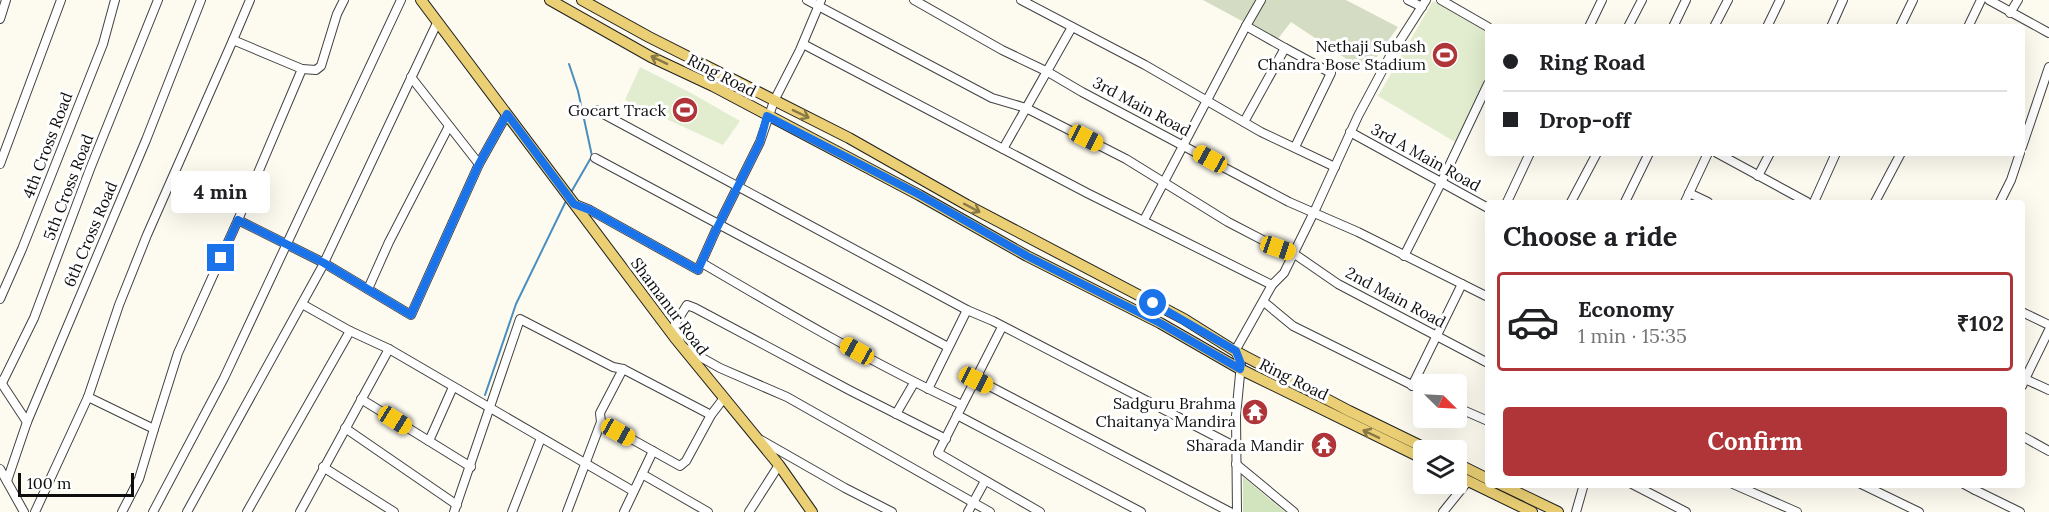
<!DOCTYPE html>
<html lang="en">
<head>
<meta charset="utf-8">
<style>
  body { margin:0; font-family:Lora,serif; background:#f6f6f6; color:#202124; height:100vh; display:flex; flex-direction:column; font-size:22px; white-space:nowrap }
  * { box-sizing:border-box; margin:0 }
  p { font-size:20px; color:#757577 }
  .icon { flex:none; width:33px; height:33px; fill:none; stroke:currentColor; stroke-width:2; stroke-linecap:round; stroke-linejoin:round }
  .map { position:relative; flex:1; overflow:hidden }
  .drawer { position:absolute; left:1485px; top:200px; width:540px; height:288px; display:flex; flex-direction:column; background:#fff; border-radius:6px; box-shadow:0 6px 24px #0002 }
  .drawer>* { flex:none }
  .top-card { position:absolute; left:1485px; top:24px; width:540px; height:132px; border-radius:6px; box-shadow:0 6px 24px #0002; display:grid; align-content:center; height:132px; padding:0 18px; background:#fff }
  .needle { width:39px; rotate:114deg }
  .buttons { position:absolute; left:1413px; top:374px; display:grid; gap:12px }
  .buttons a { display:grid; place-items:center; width:54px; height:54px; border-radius:6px; background:#fff; box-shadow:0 6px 24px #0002; font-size:30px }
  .scale { position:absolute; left:18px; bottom:15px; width:116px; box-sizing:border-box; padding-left:6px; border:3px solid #0e0e0e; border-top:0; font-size:16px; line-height:21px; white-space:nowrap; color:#0e0e0e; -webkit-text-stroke:4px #fff; paint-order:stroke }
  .end { position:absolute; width:27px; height:27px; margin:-14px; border:8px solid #1a73e8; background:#fff; box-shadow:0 0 0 3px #fff }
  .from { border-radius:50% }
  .bubble { position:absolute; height:42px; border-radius:6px; background:#fff; box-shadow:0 6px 24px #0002; font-size:20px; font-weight:700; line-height:42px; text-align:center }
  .car { position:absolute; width:18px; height:36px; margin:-18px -9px; border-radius:8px; box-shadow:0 0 4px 2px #0007; background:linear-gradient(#f5c518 24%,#345 0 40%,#f5c518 0 76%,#345 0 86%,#f5c518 0) }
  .top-card b { display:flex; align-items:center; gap:21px; height:57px; font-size:22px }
  .top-card b+b { border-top:2px solid #e0e0e0 }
  .top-card i { width:15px; height:15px; background:#202124 }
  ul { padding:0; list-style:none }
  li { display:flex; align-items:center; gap:18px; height:99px; margin:0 12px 9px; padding:0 6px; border:3px solid #e0e0e0; border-radius:6px }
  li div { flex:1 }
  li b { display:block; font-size:22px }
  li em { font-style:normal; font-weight:700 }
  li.current { border-color:#af3538 }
  li>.icon { width:54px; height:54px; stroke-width:1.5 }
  h2 { padding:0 18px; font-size:27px; line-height:72px }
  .button { display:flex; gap:12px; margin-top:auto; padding:12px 18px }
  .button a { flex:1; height:69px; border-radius:6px; background:#af3538; color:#fff; font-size:24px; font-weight:700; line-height:69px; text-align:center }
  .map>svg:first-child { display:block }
</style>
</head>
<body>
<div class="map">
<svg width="2049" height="512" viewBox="0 0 2049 512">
  <rect width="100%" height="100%" fill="#fdfbf0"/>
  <path fill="#d1e4bd" d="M1243 477 1285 512H1243Z"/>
  <path fill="#d4ddc3" d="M1203 0H1346L1398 27 1366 72 1291 22 1277 40Z"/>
  <g fill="#e1edce">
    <path d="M1433 1 1488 33V76L1455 142 1378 96Z"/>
    <path d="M640 67 691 93 740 121 723 145 625 100Z"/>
  </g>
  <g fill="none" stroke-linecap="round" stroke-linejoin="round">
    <g stroke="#498ebf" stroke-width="2">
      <path d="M569 64 578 91 592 156 570 194"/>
      <path d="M485 395 516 304 566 201"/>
    </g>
    <defs>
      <g id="minor">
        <path d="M807 0 992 98 1026 108 1126 159 1228 222 1278 248 1293 253 1338 284 1488 363"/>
        <path d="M914 0 1002 50 1048 72 1082 92 1289 202 1358 232 1488 297"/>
        <path d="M1021 0 1145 65 1261 132 1335 167"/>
        <path d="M1408 0 1422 7"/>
        <path d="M1441 0 1488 27"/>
        <path d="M1989 0 2049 33"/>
        <path d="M2010 13 2018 0"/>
        <path d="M0 19 6 0"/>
        <path d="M1246 26 1261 0"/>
        <path d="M1589 27 1602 0"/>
        <path d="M1628 27 1642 0"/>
        <path d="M1673 27 1686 0"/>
        <path d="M1714 27 1728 0"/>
        <path d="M1767 27 1780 0"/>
        <path d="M1831 27 1843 0"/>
        <path d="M1900 27 1913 0"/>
        <path d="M1968 27 1981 0"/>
        <path d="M233 40 250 0"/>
        <path d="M803 44 1087 193 1272 285"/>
        <path d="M302 69 316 70 321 66 337 14 344 0"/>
        <path d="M411 77 479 164"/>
        <path d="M596 110 967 310 993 321 1236 447"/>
        <path d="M1244 122 1285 48 1331 73 1295 147"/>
        <path d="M1350 132 1488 208"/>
        <path d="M2022 147 2049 67"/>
        <path d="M1003 149 1072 27"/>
        <path d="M1717 153 1807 202"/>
        <path d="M595 158 948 347"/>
        <path d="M0 164 61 0"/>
        <path d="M1758 176 1770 153"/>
        <path d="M1689 193 1708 202"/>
        <path d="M1507 202 1530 153"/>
        <path d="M1571 202 1597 153"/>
        <path d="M1625 202 1649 153"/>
        <path d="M1685 202 1708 153"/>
        <path d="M1814 202 1836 153"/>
        <path d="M1875 202 1901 153"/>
        <path d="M2000 202 2011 180 2020 153"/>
        <path d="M575 204 590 210 698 270 715 232 760 142 774 101 800 50 821 0"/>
        <path d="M1144 220 1246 26 1285 48"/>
        <path d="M1404 256 1441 183 1488 84"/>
        <path d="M702 263C787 313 872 363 962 405"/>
        <path d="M368 289 389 242 449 126"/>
        <path d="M0 299 22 249 103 44 115 0"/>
        <path d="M1264 302 1293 326 1424 391"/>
        <path d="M302 304 350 331 389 349 633 491"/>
        <path d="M2022 312 2049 325"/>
        <path d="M1002 327 938 453 1040 512"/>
        <path d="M976 379 1230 512"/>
        <path d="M2025 379 2049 330"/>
        <path d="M0 381 27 422"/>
        <path d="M2 383 34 318 90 169 158 0"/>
        <path d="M1412 386 1462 284"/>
        <path d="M2022 386 2025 379 2049 390"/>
        <path d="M928 389 967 310"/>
        <path d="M88 397 154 429 139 479 122 512"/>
        <path d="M361 399 471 467"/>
        <path d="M1456 407 1488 421"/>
        <path d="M896 414 914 383"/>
        <path d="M957 415 1141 512"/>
        <path d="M601 422 600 413 623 369 711 415"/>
        <path d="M345 428 457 505"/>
        <path d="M154 429 178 353 238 220"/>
        <path d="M2022 436 2049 451"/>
        <path d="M946 439 851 391 695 308 687 305 675 324 681 346 720 368 787 397 990 512"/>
        <path d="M761 440 845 488 892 512"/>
        <path d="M429 441 453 387"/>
        <path d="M1236 464 1294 512"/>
        <path d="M323 467 394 512"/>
        <path d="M0 469 24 512"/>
        <path d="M642 474 708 512"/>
        <path d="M7 481 27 422 146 140 201 0"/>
        <path d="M1632 484 1686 512"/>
        <path d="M1733 484 1797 512"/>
        <path d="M1861 484 1919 512"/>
        <path d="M1964 484 1975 490"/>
        <path d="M1977 484 1975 490 2020 512"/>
        <path d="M35 512 88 397 119 305 147 235 233 40 302 69 238 220 324 263 411 315 479 164 507 114"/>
        <path d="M153 512 224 378 401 0"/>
        <path d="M187 512 322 267 437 23"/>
        <path d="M247 512 350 331"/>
        <path d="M300 512 389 349"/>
        <path d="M454 512 520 319 613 367 623 369"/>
        <path d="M512 512 541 438"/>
        <path d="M567 512 601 422 680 466 686 461 711 415 724 398"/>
        <path d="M624 512 653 451"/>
        <path d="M749 512 779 465"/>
        <path d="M968 512 985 481"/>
        <path d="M1237 512 1236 416 1241 364 1235 351 1272 285 1284 273 1316 208 1358 116 1389 58 1426 0"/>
        <path d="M1443 512 1468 481"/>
        <path d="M1576 512 1584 484"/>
      </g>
      <g id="major">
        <path d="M421 0 675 338 779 465 812 512"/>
        <path d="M550 0 651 57 713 86 919 195 1027 256 1160 323 1240 369 1424 459"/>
        <path d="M582 0 649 37 849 138 967 205 1184 319 1235 351 1349 411 1429 450"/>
        <path d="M1456 463 1488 479"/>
        <path d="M1456 475 1532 512"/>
        <path d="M1500 484 1558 512"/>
      </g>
    </defs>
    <use href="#minor" stroke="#414141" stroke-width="10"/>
    <use href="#major" stroke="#1f1f1f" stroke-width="12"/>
    <use href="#minor" stroke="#fff" stroke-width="8"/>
    <use href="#major" stroke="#eacf74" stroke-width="10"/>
  </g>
  <defs><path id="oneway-shaft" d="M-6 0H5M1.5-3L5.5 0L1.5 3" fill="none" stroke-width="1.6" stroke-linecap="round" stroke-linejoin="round" transform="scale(1.5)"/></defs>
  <g stroke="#877846">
    <use href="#oneway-shaft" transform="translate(659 60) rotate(-154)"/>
    <use href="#oneway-shaft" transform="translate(801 114) rotate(26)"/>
    <use href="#oneway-shaft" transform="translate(972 208) rotate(28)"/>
    <use href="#oneway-shaft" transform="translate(1371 434) rotate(-154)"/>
  </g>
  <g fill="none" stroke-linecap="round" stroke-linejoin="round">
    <path stroke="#1a73e8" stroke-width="8" d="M221 258 238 220 324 263 411 315 479 164 507 114 574 204 590 210 698 270 715 232 760 142 767 116 920 195 1027 256 1160 323 1240 369 1241 364 1236 351 1153 303"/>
  </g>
  <defs>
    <symbol id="stadium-disc" viewBox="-11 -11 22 22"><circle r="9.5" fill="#af3538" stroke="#fff"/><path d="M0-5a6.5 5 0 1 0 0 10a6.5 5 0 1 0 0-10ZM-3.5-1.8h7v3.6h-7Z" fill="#fff"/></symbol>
    <symbol id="temple-disc" viewBox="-11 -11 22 22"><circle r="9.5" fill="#af3538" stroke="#fff"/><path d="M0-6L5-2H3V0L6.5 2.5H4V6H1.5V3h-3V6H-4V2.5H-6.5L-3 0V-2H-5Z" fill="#fff"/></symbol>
  </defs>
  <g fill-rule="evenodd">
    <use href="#stadium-disc" x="1430" y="40" width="30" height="30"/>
    <use href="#stadium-disc" x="670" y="95" width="30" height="30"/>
    <use href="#temple-disc" x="1240" y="397" width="30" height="30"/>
    <use href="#temple-disc" x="1309" y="430" width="30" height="30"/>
  </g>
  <g text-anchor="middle" stroke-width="6" stroke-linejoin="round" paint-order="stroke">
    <g font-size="16" fill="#0e0e0e" stroke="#fff" text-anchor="end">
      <text x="1426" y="52">Nethaji Subash<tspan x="1426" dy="18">Chandra Bose Stadium</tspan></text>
      <text x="666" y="116">Gocart Track</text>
      <text x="1236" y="409">Sadguru Brahma<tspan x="1236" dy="18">Chaitanya Mandira</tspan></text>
      <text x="1304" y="451">Sharada Mandir</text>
    </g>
    <g font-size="16" fill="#0e0e0e" stroke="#fff">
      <text transform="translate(722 75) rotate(27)" y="6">Ring Road</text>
      <text transform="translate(1142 106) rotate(28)" y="6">3rd Main Road</text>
      <text transform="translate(47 145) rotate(-69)" y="6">4th Cross Road</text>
      <text transform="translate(1426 157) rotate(29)" y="6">3rd A Main Road</text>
      <text transform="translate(68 187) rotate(-69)" y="6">5th Cross Road</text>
      <text transform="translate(90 234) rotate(-67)" y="6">6th Cross Road</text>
      <text transform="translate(1396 297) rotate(28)" y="6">2nd Main Road</text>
      <text transform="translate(670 306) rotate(53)" y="6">Shamanur Road</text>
      <text transform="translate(1294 379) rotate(26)" y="6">Ring Road</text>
    </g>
  </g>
</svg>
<div class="buttons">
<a><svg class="needle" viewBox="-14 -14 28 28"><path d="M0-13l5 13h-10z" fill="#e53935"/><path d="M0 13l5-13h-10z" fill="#757577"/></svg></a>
<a><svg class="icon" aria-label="layers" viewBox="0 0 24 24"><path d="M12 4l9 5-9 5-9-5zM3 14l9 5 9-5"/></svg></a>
</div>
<div class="scale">100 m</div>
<i class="end from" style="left:1153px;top:303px"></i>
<i class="end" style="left:221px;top:258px"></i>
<div class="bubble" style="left:171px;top:171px;width:99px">4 min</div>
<i class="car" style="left:1086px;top:138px;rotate:117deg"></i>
<i class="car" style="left:1210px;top:159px;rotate:299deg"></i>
<i class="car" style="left:1278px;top:248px;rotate:109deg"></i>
<i class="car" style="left:857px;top:351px;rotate:299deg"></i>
<i class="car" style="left:976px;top:380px;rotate:117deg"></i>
<i class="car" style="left:395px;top:420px;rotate:122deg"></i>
<i class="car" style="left:618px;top:432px;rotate:119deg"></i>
<div class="top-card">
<b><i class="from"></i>Ring Road</b>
<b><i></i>Drop-off</b>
</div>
<section class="drawer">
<h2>Choose a ride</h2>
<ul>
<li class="current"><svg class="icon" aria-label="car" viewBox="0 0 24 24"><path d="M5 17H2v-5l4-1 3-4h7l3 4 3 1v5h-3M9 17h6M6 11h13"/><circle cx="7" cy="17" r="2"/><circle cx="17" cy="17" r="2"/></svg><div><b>Economy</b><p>1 min · 15:35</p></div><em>₹102</em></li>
</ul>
<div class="button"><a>Confirm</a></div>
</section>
</div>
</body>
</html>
